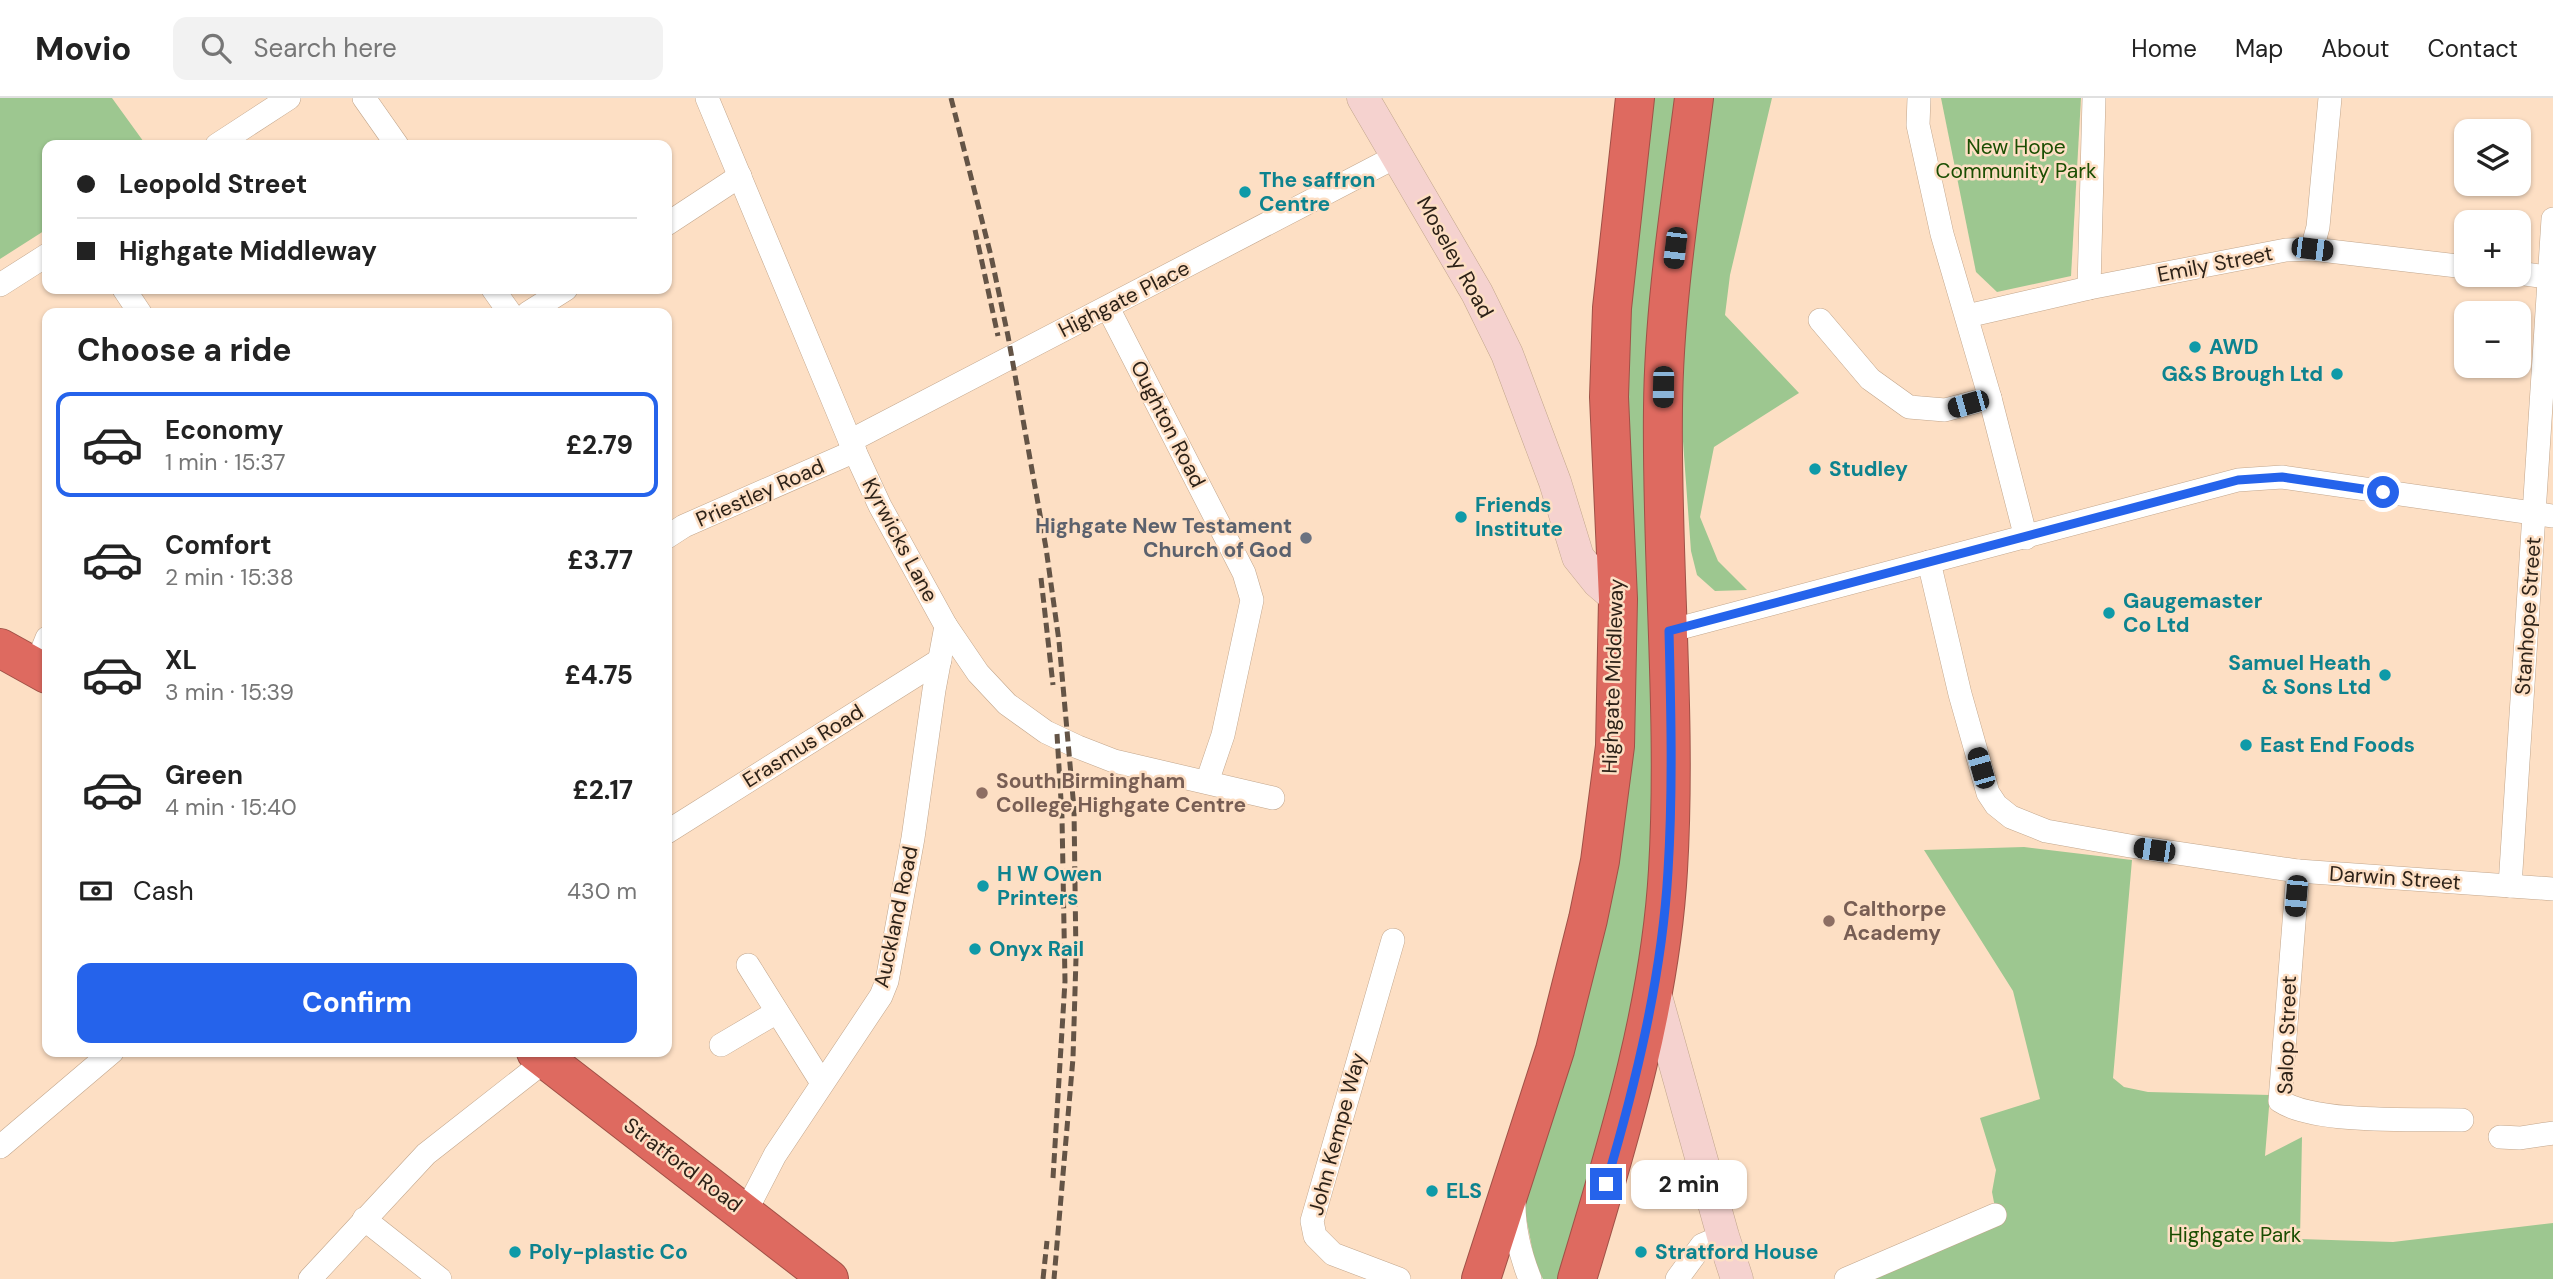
<!DOCTYPE html>
<html lang="en">
<head>
<meta charset="utf-8">
<style>
  body { margin:0; font-family:"DM Sans",sans-serif; background:#f2f2f2; color:#222; height:100vh; display:flex; flex-direction:column; font-size:26px; white-space:nowrap }
  * { box-sizing:border-box; margin:0 }
  p { font-size:23px; color:#767676 }
  .icon { flex:none; width:38px; height:38px; fill:none; stroke:currentColor; stroke-width:2; stroke-linecap:round; stroke-linejoin:round }
  .map { position:relative; flex:1; overflow:hidden }
  .details { position:absolute; left:42px; top:210px; width:630px; height:749px; display:flex; flex-direction:column; background:#fff; border-radius:14px; box-shadow:0 2px 5px #0004 }
  .details>* { flex:none }
  .hud { position:absolute; left:42px; top:42px; width:630px; height:154px; border-radius:14px; box-shadow:0 2px 5px #0004; display:grid; align-content:center; height:154px; padding:0 35px; background:#fff }
  .tools { position:absolute; left:2454px; top:21px; display:grid; gap:14px }
  .tools a { display:grid; place-items:center; width:77px; height:77px; border-radius:14px; background:#fff; box-shadow:0 2px 5px #0004; font-size:35px }
  .end { position:absolute; width:32px; height:32px; margin:-16px; border:9px solid #2563eb; background:#fff; box-shadow:0 0 0 4px #fff }
  .from { border-radius:50% }
  .bubble { position:absolute; height:49px; border-radius:14px; background:#fff; box-shadow:0 2px 5px #0004; font-size:23px; font-weight:700; line-height:49px; text-align:center }
  .car { position:absolute; width:21px; height:42px; margin:-21px -10px; border-radius:9px; box-shadow:0 0 5px 2px #0007; background:linear-gradient(#222 24%,#8ab4d8 0 40%,#222 0 76%,#8ab4d8 0 86%,#222 0) }
  .hud b { display:flex; align-items:center; gap:24px; height:66px; font-size:26px }
  .hud b+b { border-top:2px solid #e0e0e0 }
  .hud i { width:18px; height:18px; background:#222 }
  ul { padding:0; list-style:none }
  li { display:flex; align-items:center; gap:21px; height:105px; margin:0 14px 10px; padding:0 21px; border:4px solid transparent; border-radius:14px }
  li div { flex:1 }
  li b { display:block; font-size:26px }
  li em { font-style:normal; font-weight:700 }
  li.on { border-color:#2563eb }
  li>.icon { width:63px; height:63px; stroke-width:1.5 }
  h2 { padding:0 35px; font-size:32px; line-height:84px }
  .pay { display:flex; align-items:center; gap:18px; height:77px; padding:0 35px; font-size:26px }
  .pay p { margin-inline-start:auto }
  .action { display:flex; gap:14px; margin-top:auto; padding:14px 35px }
  .action a { flex:1; height:80px; border-radius:14px; background:#2563eb; color:#fff; font-size:28px; font-weight:700; line-height:80px; text-align:center }
  header { display:flex; align-items:center; gap:42px; box-sizing:border-box; height:98px; padding:0 35px; background:#fff; border-bottom:2px solid #e0e0e0 }
  header strong { font-size:33px }
  nav { display:flex; gap:38px; margin-inline-start:auto; font-size:24px }
  .search { width:490px; height:63px; background:#f2f2f2; display:flex; align-items:center; gap:18px; box-sizing:border-box; padding:0 24px; border-radius:14px; color:#767676; font-size:26px }
  .map>svg:first-child { display:block }
</style>
</head>
<body>
<header>
<strong>Movio</strong>
<div class="search"><svg class="icon" aria-label="search" viewBox="0 0 24 24"><circle cx="10" cy="10" r="6"/><path d="M15 15l6 6"/></svg>Search here</div>
<nav><a>Home</a><a>Map</a><a>About</a><a>Contact</a></nav>
</header>
<div class="map">
<svg width="2553" height="1181" viewBox="0 0 2553 1181">
  <rect width="100%" height="100%" fill="#fddfc4"/>
  <g fill="#9dc790">
    <path d="M0 0H112L146 47H47V131L0 161Z"/>
    <path d="M1648 0H1679L1655 794 1632 941 1560 1181H1543L1535 1165 1523 1103 1604 800 1620 264Z"/>
    <path d="M1705 0H1772L1730 177 1725 217 1799 295 1714 349 1700 419 1718 463 1747 492 1715 493 1697 477 1691 453 1677 261Z"/>
    <path d="M1941 0H2081L2071 178 1997 194 1976 174Z"/>
    <path d="M2024 749 2132 762 2113 980 2124 989 2148 994 2270 997 2265 1058 2302 1039 2300 1141 2393 1144 2553 1125V1181H1864L1998 1125 1992 1094 1996 1072 1980 1020 2040 1001 2013 893 1924 752Z"/>
  </g>
  <g fill="none" stroke-linecap="round" stroke-linejoin="round">
    <defs>
      <g id="street">
        <path d="M364 0 397 47"/>
        <path d="M707 0 850 343 880 408 946 528 978 575 1007 606 1046 634 1078 649 1114 663 1273 700"/>
        <path d="M1919 0 1918 27 1942 136 1990 300 2026 440"/>
        <path d="M217 47 289 0"/>
        <path d="M667 126 740 78"/>
        <path d="M2312 151 2318 129 2330 0"/>
        <path d="M2518 175 2553 180"/>
        <path d="M0 187 47 157"/>
        <path d="M2089 190 2094 0"/>
        <path d="M124 191 140 215"/>
        <path d="M493 191 510 215"/>
        <path d="M1108 210 1244 475 1252 502 1223 637 1207 684"/>
        <path d="M528 215 566 191"/>
        <path d="M1967 218 2089 190 2286 152 2312 151 2466 169"/>
        <path d="M1820 222 1870 281 1909 309 1945 312 1990 300"/>
        <path d="M850 343 1397 58"/>
        <path d="M667 439 684 428 855 353"/>
        <path d="M1929 464 1960 596 1988 695 1996 707 2011 719 2046 733 2130 748 2298 773 2553 791"/>
        <path d="M1669 533 2238 382 2282 379 2553 418"/>
        <path d="M40 572 39 560 47 540"/>
        <path d="M667 734 940 562"/>
        <path d="M2298 773 2280 1003C2315 1026 2418 1021 2462 1022"/>
        <path d="M2510 788 2553 121"/>
        <path d="M1393 842 1312 1123 1315 1138 1333 1156 1399 1181"/>
        <path d="M748 867 822 985"/>
        <path d="M721 947 777 914"/>
        <path d="M2500 1039 2520 1040 2553 1035"/>
        <path d="M0 1049 112 954"/>
        <path d="M1514 1106C1514 1133 1520 1156 1530 1181"/>
        <path d="M745 1115 775 1057 881 898 887 883 913 740 934 592 946 528"/>
        <path d="M364 1121 440 1181"/>
        <path d="M310 1181 426 1056 546 962"/>
        <path d="M1677 1181 1702 1147 1723 1138"/>
        <path d="M1846 1181 1995 1117"/>
      </g>
      <g id="secondary">
        <path d="M1363 0 1477 195 1507 256 1555 384 1578 459 1598 484 1618 501"/>
        <path d="M1654 891 1723 1138 1737 1181"/>
      </g>
      <g id="highway">
        <path d="M0 550 47 576"/>
        <path d="M536 954 829 1181"/>
        <path d="M1481 1181 1555 952 1588 821 1600 763 1615 648 1618 501 1609 299 1612 210 1635 0"/>
        <path d="M1577 1181C1617 1048 1660 912 1668 772 1677 618 1661 464 1663 310 1664 206 1681 103 1694 0"/>
      </g>
    </defs>
    <use href="#street" stroke="#c2a68c" stroke-width="24"/>
    <use href="#secondary" stroke="#c2a68c" stroke-width="33"/>
    <use href="#highway" stroke="#a05147" stroke-width="40"/>
    <use href="#street" stroke="#fff" stroke-width="23"/>
    <use href="#secondary" stroke="#f5d2cf" stroke-width="32"/>
    <use href="#highway" stroke="#de6a60" stroke-width="38"/>
    <g stroke="#645446" stroke-width="5" stroke-dasharray="10 5" stroke-linecap="butt">
      <path d="M951 0 991 158 1008 238 1046 450 1059 543 1074 711 1076 860 1073 960 1054 1181"/>
      <path d="M975 132 998 238"/>
      <path d="M1041 480 1053 587"/>
      <path d="M1053 1080 1065 883 1062 719 1057 636"/>
      <path d="M1043 1181 1047 1143"/>
    </g>
  </g>
  <g fill="none" stroke-linecap="round" stroke-linejoin="round">
    <path stroke="#2563eb" stroke-width="9" d="M1606 1086C1636 985 1662 878 1668 773 1673 693 1671 613 1669 533L2238 382 2282 379 2383 394"/>
  </g>
  <g fill="#0f9aa8" stroke="#fddfc4" stroke-width="2.5">
    <circle cx="1245" cy="94" r="7"/>
    <circle cx="2195" cy="249" r="7"/>
    <circle cx="2337" cy="276" r="7"/>
    <circle cx="1815" cy="371" r="7"/>
    <circle cx="1461" cy="419" r="7"/>
    <circle cx="2109" cy="515" r="7"/>
    <circle cx="2385" cy="577" r="7"/>
    <circle cx="2246" cy="647" r="7"/>
    <circle cx="983" cy="788" r="7"/>
    <circle cx="975" cy="851" r="7"/>
    <circle cx="1432" cy="1093" r="7"/>
    <circle cx="515" cy="1154" r="7"/>
    <circle cx="1641" cy="1154" r="7"/>
  </g>
  <circle fill="#6b7280" stroke="#fddfc4" stroke-width="2.5" cx="1306" cy="440" r="7"/>
  <g fill="#8d6e63" stroke="#fddfc4" stroke-width="2.5">
    <circle cx="982" cy="695" r="7"/>
    <circle cx="1829" cy="823" r="7"/>
  </g>
  <g text-anchor="middle" stroke-width="5" stroke-linejoin="round" paint-order="stroke">
    <g font-size="21" fill="#1a4e02" stroke="#fddfc4">
      <text x="2016" y="56">New Hope<tspan x="2016" dy="24">Community Park</tspan></text>
      <text x="2235" y="1144">Highgate Park</text>
    </g>
    <g font-size="21" font-weight="bold" fill="#0d838f" stroke="#fddfc4" text-anchor="start">
      <text x="1259" y="89">The saffron<tspan x="1259" dy="24">Centre</tspan></text>
      <text x="2209" y="256">AWD</text>
      <text x="2323" y="283" text-anchor="end">G&amp;S Brough Ltd</text>
      <text x="1829" y="378">Studley</text>
      <text x="1475" y="414">Friends<tspan x="1475" dy="24">Institute</tspan></text>
      <text x="2123" y="510">Gaugemaster<tspan x="2123" dy="24">Co Ltd</tspan></text>
      <text x="2371" y="572" text-anchor="end">Samuel Heath<tspan x="2371" dy="24">&amp; Sons Ltd</tspan></text>
      <text x="2260" y="654">East End Foods</text>
      <text x="997" y="783">H W Owen<tspan x="997" dy="24">Printers</tspan></text>
      <text x="989" y="858">Onyx Rail</text>
      <text x="1446" y="1100">ELS</text>
      <text x="529" y="1161">Poly-plastic Co</text>
      <text x="1655" y="1161">Stratford House</text>
    </g>
    <g font-size="21" fill="#2d2218" stroke="#fddfc4">
      <text transform="translate(1455 159) rotate(61)" y="7">Moseley Road</text>
      <text transform="translate(2215 166) rotate(-11)" y="7">Emily Street</text>
      <text transform="translate(1124 201) rotate(-27)" y="7">Highgate Place</text>
      <text transform="translate(1168 326) rotate(63)" y="7">Oughton Road</text>
      <text transform="translate(760 395) rotate(-24)" y="7">Priestley Road</text>
      <text transform="translate(900 442) rotate(62)" y="7">Kyrwicks Lane</text>
      <text transform="translate(2528 518) rotate(-86)" y="7">Stanhope Street</text>
      <text transform="translate(1613 578) rotate(-88)" y="7">Highgate Middleway</text>
      <text transform="translate(803 648) rotate(-32)" y="7">Erasmus Road</text>
      <text transform="translate(2395 780) rotate(4)" y="7">Darwin Street</text>
      <text transform="translate(896 819) rotate(-78)" y="7">Auckland Road</text>
      <text transform="translate(2287 937) rotate(-88)" y="7">Salop Street</text>
      <text transform="translate(1337 1036) rotate(-75)" y="7">John Kempe Way</text>
      <text transform="translate(683 1067) rotate(37)" y="7">Stratford Road</text>
    </g>
    <g font-size="21" font-weight="bold" fill="#5b616d" stroke="#fddfc4" text-anchor="end">
      <text x="1292" y="435">Highgate New Testament<tspan x="1292" dy="24">Church of God</tspan></text>
    </g>
    <g font-size="21" font-weight="bold" fill="#785e54" stroke="#fddfc4" text-anchor="start">
      <text x="996" y="690">South Birmingham<tspan x="996" dy="24">College Highgate Centre</tspan></text>
      <text x="1843" y="818">Calthorpe<tspan x="1843" dy="24">Academy</tspan></text>
    </g>
  </g>
</svg>
<div class="tools">
<a><svg class="icon" aria-label="layers" viewBox="0 0 24 24"><path d="M12 4l9 5-9 5-9-5zM3 14l9 5 9-5"/></svg></a>
<a>+</a>
<a>−</a>
</div>
<i class="end from" style="left:2383px;top:394px"></i>
<i class="end" style="left:1606px;top:1086px"></i>
<div class="bubble" style="left:1631px;top:1062px;width:116px">2 min</div>
<i class="car" style="left:1675px;top:150px;rotate:187deg"></i>
<i class="car" style="left:2312px;top:151px;rotate:97deg"></i>
<i class="car" style="left:1663px;top:289px;rotate:181deg"></i>
<i class="car" style="left:1968px;top:306px;rotate:254deg"></i>
<i class="car" style="left:1981px;top:670px;rotate:344deg"></i>
<i class="car" style="left:2154px;top:752px;rotate:278deg"></i>
<i class="car" style="left:2296px;top:798px;rotate:185deg"></i>
<div class="hud">
<b><i class="from"></i>Leopold Street</b>
<b><i></i>Highgate Middleway</b>
</div>
<section class="details">
<h2>Choose a ride</h2>
<ul>
<li class="on"><svg class="icon" aria-label="car" viewBox="0 0 24 24"><path d="M5 17H2v-5l4-1 3-4h7l3 4 3 1v5h-3M9 17h6M6 11h13"/><circle cx="7" cy="17" r="2"/><circle cx="17" cy="17" r="2"/></svg><div><b>Economy</b><p>1 min · 15:37</p></div><em>£2.79</em></li>
<li><svg class="icon" aria-label="car" viewBox="0 0 24 24"><path d="M5 17H2v-5l4-1 3-4h7l3 4 3 1v5h-3M9 17h6M6 11h13"/><circle cx="7" cy="17" r="2"/><circle cx="17" cy="17" r="2"/></svg><div><b>Comfort</b><p>2 min · 15:38</p></div><em>£3.77</em></li>
<li><svg class="icon" aria-label="car" viewBox="0 0 24 24"><path d="M5 17H2v-5l4-1 3-4h7l3 4 3 1v5h-3M9 17h6M6 11h13"/><circle cx="7" cy="17" r="2"/><circle cx="17" cy="17" r="2"/></svg><div><b>XL</b><p>3 min · 15:39</p></div><em>£4.75</em></li>
<li><svg class="icon" aria-label="car" viewBox="0 0 24 24"><path d="M5 17H2v-5l4-1 3-4h7l3 4 3 1v5h-3M9 17h6M6 11h13"/><circle cx="7" cy="17" r="2"/><circle cx="17" cy="17" r="2"/></svg><div><b>Green</b><p>4 min · 15:40</p></div><em>£2.17</em></li>
</ul>
<div class="pay"><svg class="icon" aria-label="cash" viewBox="0 0 24 24"><path d="M3 7h18v10H3z"/><circle cx="12" cy="12" r="2"/></svg>Cash<p>430 m</p></div>
<div class="action"><a>Confirm</a></div>
</section>
</div>
</body>
</html>
